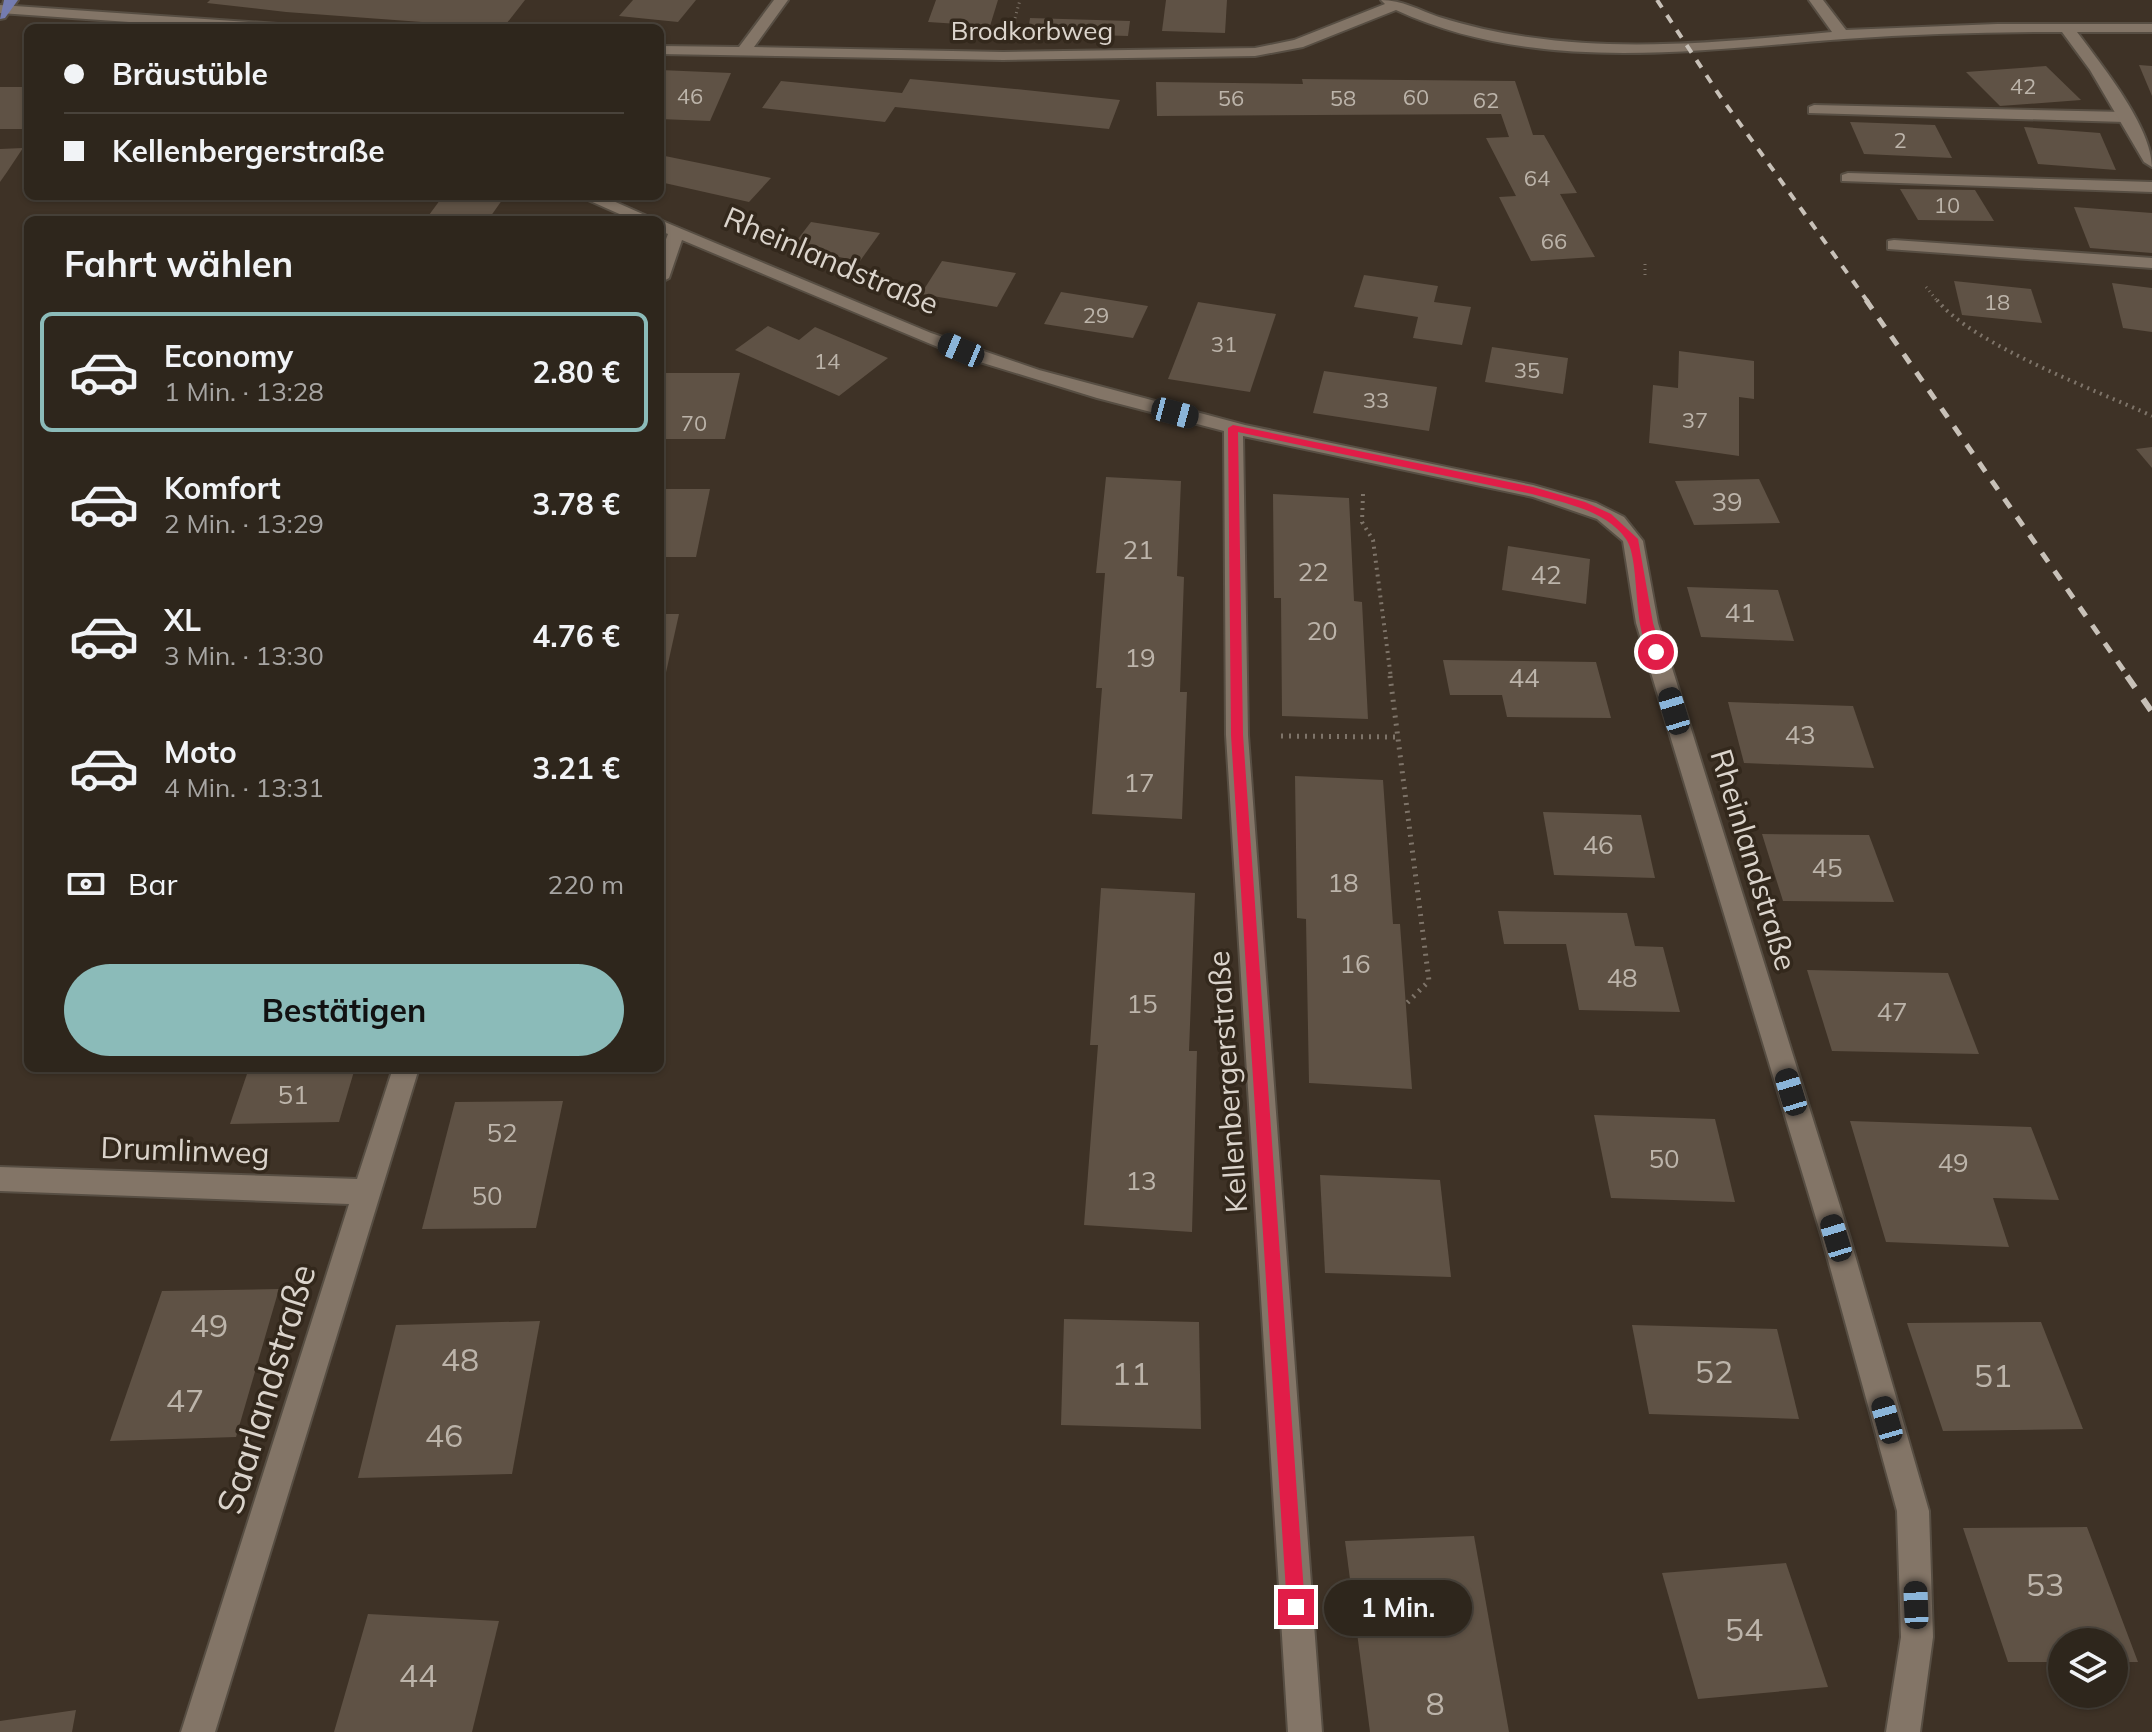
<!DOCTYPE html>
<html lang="de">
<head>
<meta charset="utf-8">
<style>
  body { margin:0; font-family:Mulish,sans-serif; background:#362e25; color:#f1f3f6; height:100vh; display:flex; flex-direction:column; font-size:30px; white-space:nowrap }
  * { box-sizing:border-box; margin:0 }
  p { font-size:26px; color:#a7a5a3 }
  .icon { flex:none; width:44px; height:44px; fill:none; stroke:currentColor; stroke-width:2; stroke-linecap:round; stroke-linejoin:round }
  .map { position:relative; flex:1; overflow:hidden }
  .side { position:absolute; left:24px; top:216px; width:640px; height:856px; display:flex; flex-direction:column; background:#2e261c; border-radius:12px; box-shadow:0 2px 6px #0004,0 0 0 2px #49433b }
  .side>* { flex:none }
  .banner { position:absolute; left:24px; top:24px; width:640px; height:176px; border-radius:12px; box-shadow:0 2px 6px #0004,0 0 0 2px #49433b; display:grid; align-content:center; height:176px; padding:0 40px; background:#2e261c }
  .fabs { position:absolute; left:2048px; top:1628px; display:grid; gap:16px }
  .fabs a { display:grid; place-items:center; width:80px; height:80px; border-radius:50%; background:#2e261c; box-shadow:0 2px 6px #0004,0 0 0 2px #49433b; font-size:40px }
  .end { position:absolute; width:36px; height:36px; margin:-18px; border:10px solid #e11d48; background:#fff; box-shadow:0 0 0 4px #fff }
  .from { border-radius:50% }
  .bubble { position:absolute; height:56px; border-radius:28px; background:#2e261c; box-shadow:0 2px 6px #0004,0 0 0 2px #49433b; font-size:26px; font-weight:700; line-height:56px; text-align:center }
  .car { position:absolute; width:24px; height:48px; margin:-24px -12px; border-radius:10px; box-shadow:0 0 6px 2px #0007; background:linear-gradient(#222 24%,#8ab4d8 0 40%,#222 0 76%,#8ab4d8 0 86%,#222 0) }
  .banner b { display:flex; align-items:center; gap:28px; height:76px; font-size:30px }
  .banner b+b { border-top:2px solid #49433b }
  .banner i { width:20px; height:20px; background:#f1f3f6 }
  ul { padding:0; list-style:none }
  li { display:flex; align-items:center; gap:24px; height:120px; margin:0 16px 12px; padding:0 24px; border:4px solid transparent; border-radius:12px }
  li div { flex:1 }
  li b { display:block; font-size:30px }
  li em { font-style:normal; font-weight:700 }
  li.on { border-color:#8bbbb9 }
  li>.icon { width:72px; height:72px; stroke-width:1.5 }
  h2 { padding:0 40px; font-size:36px; line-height:96px }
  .pay { display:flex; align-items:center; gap:20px; height:88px; padding:0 40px; font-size:30px }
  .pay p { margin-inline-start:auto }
  .button { display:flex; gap:16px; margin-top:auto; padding:16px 40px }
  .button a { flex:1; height:92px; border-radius:48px; background:#8bbbb9; color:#111; font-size:32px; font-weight:700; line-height:92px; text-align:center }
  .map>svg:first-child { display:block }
</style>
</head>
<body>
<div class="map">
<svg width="2152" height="1732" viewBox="0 0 2152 1732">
  <rect width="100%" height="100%" fill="#3e3226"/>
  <g fill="#5f5245">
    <path d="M210 0H525L503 28 286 12 207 3Z"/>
    <path d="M633 0H696L678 22 619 16Z"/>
    <path d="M936 0H998L990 26 928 22Z"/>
    <path d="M1166 0H1227L1225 33 1162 31Z"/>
    <path d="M1030 18 1130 21 1128 36 1028 33Z"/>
    <path d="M2139 65 2152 66V96Z"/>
    <path d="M2046 66 2081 100 2000 106 1966 72Z"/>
    <path d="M660 70 731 73 710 121 660 119Z"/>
    <path d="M910 79 1015 89 1120 100 1109 129 895 107 885 122 762 108 781 81 902 93Z"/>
    <path d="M1302 79 1515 81 1533 135H1544L1577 193 1560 194 1595 257 1531 261 1499 197 1516 196 1486 138 1509 137 1501 114 1157 116 1156 82 1303 84Z"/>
    <rect x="0" y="87" width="28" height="42"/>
    <path d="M1850 122 1935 125 1952 158 1864 154Z"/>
    <path d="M2024 127 2100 133 2116 170 2038 164Z"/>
    <path d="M23 148 7 172 0 182V149Z"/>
    <path d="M660 155 709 165 771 178 749 202 660 182Z"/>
    <path d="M1900 189 1975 190 1994 221 1918 220Z"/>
    <path d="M443 196H505L488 220 429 215Z"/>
    <path d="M2074 207 2152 213V253L2090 248Z"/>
    <path d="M811 222 880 233 860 261 791 248Z"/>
    <path d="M942 261 1016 273 997 307 921 294Z"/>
    <path d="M1364 275 1438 286 1434 302 1471 307 1462 345 1413 338 1418 317 1354 307Z"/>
    <path d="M1954 281 2031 289 2042 323 1962 315Z"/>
    <path d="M2112 283 2152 288V332L2123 328Z"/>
    <path d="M1061 292 1148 306 1133 338 1044 324Z"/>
    <path d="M1198 302 1276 314 1250 392 1168 379Z"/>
    <path d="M768 326 799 340 815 327 888 358 839 396 735 350Z"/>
    <path d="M1492 347 1568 358 1563 394 1485 382Z"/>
    <path d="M1679 351 1754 361V399L1739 397V456L1649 443 1653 385 1678 388Z"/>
    <path d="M1324 371 1437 387 1429 431 1313 413Z"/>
    <path d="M666 373H740L725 439H660V395Z"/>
    <path d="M2152 447V468L2136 449Z"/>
    <path d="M1106 477 1181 481 1177 576 1184 577 1180 692H1187L1182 819 1092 814 1102 688H1096L1105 573H1096Z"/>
    <path d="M1759 479 1780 523 1694 525 1675 481Z"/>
    <path d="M660 489H710L696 557H660Z"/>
    <path d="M1273 494 1349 498 1354 601 1362 602 1368 719 1282 716 1281 598H1274Z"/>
    <path d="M1508 546 1590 559 1586 604 1502 590Z"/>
    <path d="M1687 587 1778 590 1794 641 1701 637Z"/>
    <path d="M660 614H679L661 695H660Z"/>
    <path d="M1443 660 1596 662 1611 718 1507 717 1502 695H1450Z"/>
    <path d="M1728 702 1853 706 1874 768 1744 763Z"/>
    <path d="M1295 776 1383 780 1393 924H1400L1412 1089 1309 1083 1306 919 1297 918Z"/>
    <path d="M1543 812 1641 815 1655 878 1554 875Z"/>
    <path d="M1762 834 1869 835 1894 902 1783 901Z"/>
    <path d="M1101 888 1195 893 1189 1051H1197L1192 1232 1084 1225 1098 1045H1090Z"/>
    <path d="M1498 911 1627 913 1635 946 1663 947 1680 1012 1579 1010 1566 944H1504Z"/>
    <path d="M1807 970 1948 973 1979 1054 1832 1051Z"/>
    <path d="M249 1068H355L339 1122 230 1124Z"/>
    <path d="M563 1101 536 1228 422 1229 455 1102Z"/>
    <path d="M1594 1115 1715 1119 1735 1202 1611 1198Z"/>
    <path d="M1850 1121 2031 1127 2059 1200 1993 1198 2009 1247 1886 1242Z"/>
    <path d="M1320 1175 1440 1180 1451 1277 1325 1273Z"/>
    <path d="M279 1289 236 1437 110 1441 162 1291Z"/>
    <path d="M1064 1319 1199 1322 1201 1429 1061 1425Z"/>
    <path d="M540 1321 512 1474 358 1478 396 1325Z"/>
    <path d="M2041 1322 2083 1429 1943 1431 1907 1323Z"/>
    <path d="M1632 1325 1777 1329 1799 1419 1649 1414Z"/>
    <path d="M2087 1527 2138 1662H2114V1642H2062V1662H2008L1963 1528Z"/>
    <path d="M1474 1536 1509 1732H1370L1345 1541Z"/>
    <path d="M1786 1563 1828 1687 1698 1699 1662 1573Z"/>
    <path d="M368 1614 499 1621 472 1732H334Z"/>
    <path d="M76 1710 72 1732H0V1721Z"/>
  </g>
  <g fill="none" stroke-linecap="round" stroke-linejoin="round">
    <defs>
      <g id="service">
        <path d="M1814 105 2125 112 2133 117 2125 122 1809 113V107Z"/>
        <path d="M1848 173 2152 182V192L1842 181V175Z"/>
        <path d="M1894 240 2152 258V268L1888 249V241Z"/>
      </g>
      <g id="minor">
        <path d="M774 0H788L754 47 1003 52 1255 48 1294 40 1385 4 1381 0C1402 0 1419 10 1439 17 1468 26 1498 33 1528 37 1629 52 1731 41 1832 32L1809 0H1823L1846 30 1997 24H2152V32H2077C2101 64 2152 127 2152 167L2144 162 2090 70 2062 32C1990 32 1917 34 1844 39 1696 50 1537 75 1396 10L1303 47 1255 56 1003 60 660 54V46L739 47Z"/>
        <path d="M0 5 278 24 285 28H215L0 13Z"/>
        <path d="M579 196H602L656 220H633Z"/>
        <path d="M660 220 931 333 1039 370 1245 425 1533 485 1596 503 1624 517 1643 541 1658 623 1850 1238 1929 1511 1933 1637 1920 1732H1886L1901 1637 1897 1511 1822 1238 1636 623 1623 541 1597 519 1533 497 1243 436 1248 735 1322 1732H1288L1226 735 1224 431 1097 398 957 355 682 240 669 278 660 283V255L668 234 660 231Z"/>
        <path d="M393 1068H419L215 1732H181L349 1204 0 1191V1167L357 1179Z"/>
      </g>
      <path id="primary" d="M4 0H18L5 18 0 19Z"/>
    </defs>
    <use href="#service" stroke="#574e43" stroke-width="4"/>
    <use href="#minor" stroke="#574e43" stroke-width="4"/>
    <use href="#primary" stroke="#574e43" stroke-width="4"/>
    <g stroke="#7e7469" stroke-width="3" stroke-dasharray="1 4" stroke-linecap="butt">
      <path d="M1015 18 1020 0"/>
      <path d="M1645 264V276"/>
      <path d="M1926 287 1938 302"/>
    </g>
    <g stroke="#7e7469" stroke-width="4" stroke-dasharray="2 5" stroke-linecap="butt">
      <path d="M1937 300C1973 345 2096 390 2152 416"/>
      <path d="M1363 494 1362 522 1373 540 1391 678"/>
    </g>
    <g stroke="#7e7469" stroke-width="5" stroke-dasharray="2 6" stroke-linecap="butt">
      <path d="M1390 676 1429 981 1406 1004"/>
      <path d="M1281 736 1396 737"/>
    </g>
    <use href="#service" fill="#837567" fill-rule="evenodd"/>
    <use href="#minor" fill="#837567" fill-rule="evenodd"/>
    <use href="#primary" fill="#747cb0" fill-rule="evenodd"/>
    <path stroke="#c8c1b8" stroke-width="4" stroke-dasharray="9 9" stroke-linecap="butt" d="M1657 0 1720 96 1868 302"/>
    <path stroke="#c8c1b8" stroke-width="5" stroke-dasharray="11 11" stroke-linecap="butt" d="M1866 300 2129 678"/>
    <path stroke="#c8c1b8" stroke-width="6" stroke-dasharray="14 14" stroke-linecap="butt" d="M2127 676 2152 712"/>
  </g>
  <path fill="#e11d48" d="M1233 425 1533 487 1585 502 1611 514 1638 539 1653 623 1662 652 1656 656C1630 642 1642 562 1626 539 1606 510 1564 503 1532 494L1238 432 1243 735 1305 1607 1296 1616 1287 1607 1231 735 1228 428Z"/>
  <g text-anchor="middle" stroke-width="7" stroke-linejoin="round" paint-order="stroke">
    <g font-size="22" fill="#bcb4aa">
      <text x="2023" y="94">42</text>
      <text x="690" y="104">46</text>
      <text x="1416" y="105">60</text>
      <text x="1231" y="106">56</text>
      <text x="1343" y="106">58</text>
      <text x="1486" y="108">62</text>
      <text x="1900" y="148">2</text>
      <text x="1537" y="186">64</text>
      <text x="1947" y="213">10</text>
      <text x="1554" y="249">66</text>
      <text x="1997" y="310">18</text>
      <text x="1096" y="323">29</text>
      <text x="1224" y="352">31</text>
      <text x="827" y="369">14</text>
      <text x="1527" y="378">35</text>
      <text x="1376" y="408">33</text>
      <text x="1695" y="428">37</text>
      <text x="694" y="431">70</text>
    </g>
    <g font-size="26" fill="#dbd4cc" stroke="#33281c">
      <text x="1032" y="40">Brodkorbweg</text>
    </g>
    <g font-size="26" fill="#bcb4aa">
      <text x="1727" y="511">39</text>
      <text x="1138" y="559">21</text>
      <text x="1313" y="581">22</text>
      <text x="1546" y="584">42</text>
      <text x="1740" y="622">41</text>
      <text x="1322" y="640">20</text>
      <text x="1140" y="667">19</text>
      <text x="1524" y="687">44</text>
      <text x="1800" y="744">43</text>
      <text x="1139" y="792">17</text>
      <text x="1598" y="854">46</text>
      <text x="1827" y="877">45</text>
      <text x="1343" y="892">18</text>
      <text x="1355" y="973">16</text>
      <text x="1622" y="987">48</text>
      <text x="1142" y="1013">15</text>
      <text x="1892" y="1021">47</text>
      <text x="293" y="1104">51</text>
      <text x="502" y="1142">52</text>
      <text x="1664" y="1168">50</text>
      <text x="1953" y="1172">49</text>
      <text x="1141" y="1190">13</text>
      <text x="487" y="1205">50</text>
    </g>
    <g font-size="30" fill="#dbd4cc" stroke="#33281c">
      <text transform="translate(831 261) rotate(23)" y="10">Rheinlandstraße</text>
      <text transform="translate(1753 860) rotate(73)" y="10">Rheinlandstraße</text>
      <text transform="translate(1228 1082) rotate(-94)" y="10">Kellenbergerstraße</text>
      <text transform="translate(185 1151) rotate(2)" y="10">Drumlinweg</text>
    </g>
    <g font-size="32" fill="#bcb4aa">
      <text x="209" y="1337">49</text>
      <text x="460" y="1371">48</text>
      <text x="1714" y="1383">52</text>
      <text x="1131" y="1385">11</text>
      <text x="1993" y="1387">51</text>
      <text x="185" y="1412">47</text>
      <text x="444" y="1447">46</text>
      <text x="2045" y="1596">53</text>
      <text x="1744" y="1641">54</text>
      <text x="418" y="1687">44</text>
      <text x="1435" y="1715">8</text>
    </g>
    <g font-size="36" fill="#dbd4cc" stroke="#33281c">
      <text transform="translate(266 1389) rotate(-73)" y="13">Saarlandstraße</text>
    </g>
  </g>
</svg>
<div class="fabs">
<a><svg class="icon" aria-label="layers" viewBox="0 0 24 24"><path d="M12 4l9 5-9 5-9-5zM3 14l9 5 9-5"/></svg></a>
</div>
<i class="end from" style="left:1656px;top:652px"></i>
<i class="end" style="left:1296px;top:1607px"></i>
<div class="bubble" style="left:1324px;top:1580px;width:148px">1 Min.</div>
<i class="car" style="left:961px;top:350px;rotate:293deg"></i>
<i class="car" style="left:1175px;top:413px;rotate:105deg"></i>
<i class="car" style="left:1674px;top:711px;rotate:343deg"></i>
<i class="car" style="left:1791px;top:1092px;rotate:343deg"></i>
<i class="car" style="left:1836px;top:1238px;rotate:343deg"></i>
<i class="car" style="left:1887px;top:1420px;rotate:344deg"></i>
<i class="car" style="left:1916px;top:1605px;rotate:358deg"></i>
<div class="banner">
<b><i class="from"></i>Bräustüble</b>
<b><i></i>Kellenbergerstraße</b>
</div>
<section class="side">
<h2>Fahrt wählen</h2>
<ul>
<li class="on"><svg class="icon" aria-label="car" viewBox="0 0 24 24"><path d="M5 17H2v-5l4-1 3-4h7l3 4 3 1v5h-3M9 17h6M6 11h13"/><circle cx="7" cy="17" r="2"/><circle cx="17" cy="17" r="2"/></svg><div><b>Economy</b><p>1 Min. · 13:28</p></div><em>2.80 €</em></li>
<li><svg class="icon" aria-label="car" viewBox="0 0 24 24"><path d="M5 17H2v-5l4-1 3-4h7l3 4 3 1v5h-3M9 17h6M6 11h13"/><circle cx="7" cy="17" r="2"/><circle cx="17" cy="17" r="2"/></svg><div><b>Komfort</b><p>2 Min. · 13:29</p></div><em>3.78 €</em></li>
<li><svg class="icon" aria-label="car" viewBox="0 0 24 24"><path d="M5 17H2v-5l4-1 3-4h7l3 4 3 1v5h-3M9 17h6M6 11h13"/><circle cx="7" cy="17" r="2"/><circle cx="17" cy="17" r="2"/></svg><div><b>XL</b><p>3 Min. · 13:30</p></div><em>4.76 €</em></li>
<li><svg class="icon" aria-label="car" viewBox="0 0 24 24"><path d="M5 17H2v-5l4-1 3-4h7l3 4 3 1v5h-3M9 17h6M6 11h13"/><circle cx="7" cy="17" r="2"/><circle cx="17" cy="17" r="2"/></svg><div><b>Moto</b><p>4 Min. · 13:31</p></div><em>3.21 €</em></li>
</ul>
<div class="pay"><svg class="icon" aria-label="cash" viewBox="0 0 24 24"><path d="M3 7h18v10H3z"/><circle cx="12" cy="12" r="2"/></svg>Bar<p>220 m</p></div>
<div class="button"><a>Bestätigen</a></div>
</section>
</div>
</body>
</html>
